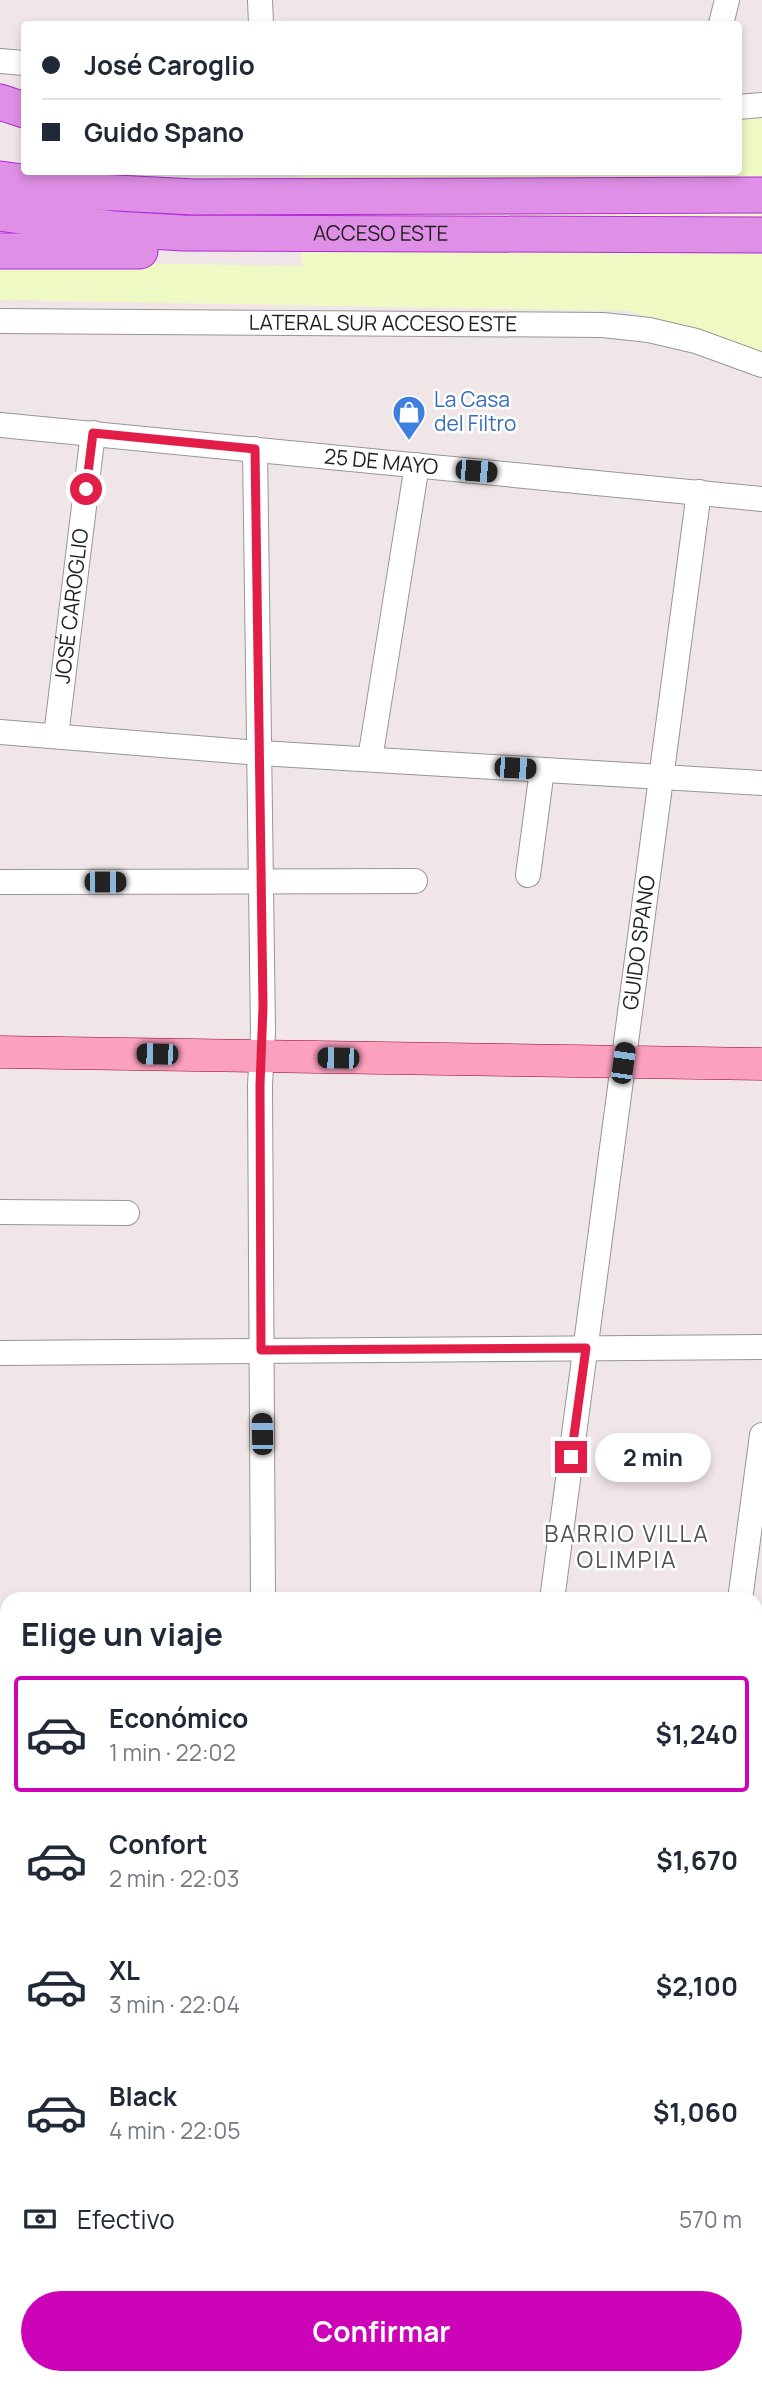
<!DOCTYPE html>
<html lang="es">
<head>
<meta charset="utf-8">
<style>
  body { margin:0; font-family:Manrope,sans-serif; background:#f2f2f3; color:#1f2937; height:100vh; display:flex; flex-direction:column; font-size:26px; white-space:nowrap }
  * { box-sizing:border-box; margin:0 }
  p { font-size:23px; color:#747a83 }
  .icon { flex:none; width:38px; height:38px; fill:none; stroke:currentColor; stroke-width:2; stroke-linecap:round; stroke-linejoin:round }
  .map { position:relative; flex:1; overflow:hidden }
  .panel { position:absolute; left:0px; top:1592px; width:763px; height:793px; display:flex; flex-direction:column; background:#fff; border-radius:21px 21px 0 0; box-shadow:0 4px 10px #0003 }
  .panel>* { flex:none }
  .banner { position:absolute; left:21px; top:21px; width:721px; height:154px; border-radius:7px; box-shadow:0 4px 10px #0003; display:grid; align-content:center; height:154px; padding:0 21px; background:#fff }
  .end { position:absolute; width:32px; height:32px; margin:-16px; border:9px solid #e11d48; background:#fff; box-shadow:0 0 0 4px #fff }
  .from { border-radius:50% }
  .bubble { position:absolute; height:49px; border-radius:24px; background:#fff; box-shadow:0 4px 10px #0003; font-size:23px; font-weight:700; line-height:49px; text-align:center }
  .car { position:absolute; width:21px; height:42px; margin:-21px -10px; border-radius:9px; box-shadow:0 0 5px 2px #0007; background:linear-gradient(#222 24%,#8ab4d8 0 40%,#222 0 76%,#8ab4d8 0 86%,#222 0) }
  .banner b { display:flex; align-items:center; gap:24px; height:66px; font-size:26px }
  .banner b+b { border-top:2px solid #e0e1e3 }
  .banner i { width:18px; height:18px; background:#1f2937 }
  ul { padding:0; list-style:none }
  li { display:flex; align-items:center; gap:21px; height:116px; margin:0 14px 10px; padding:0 7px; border:4px solid transparent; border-radius:7px }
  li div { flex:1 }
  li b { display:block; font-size:26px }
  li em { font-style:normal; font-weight:700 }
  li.selected { border-color:#cc03b7 }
  li>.icon { width:63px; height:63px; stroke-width:1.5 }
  h2 { padding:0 21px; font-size:32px; line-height:84px }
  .pay { display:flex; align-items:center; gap:18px; height:77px; padding:0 21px; font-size:26px }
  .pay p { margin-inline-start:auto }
  .cta { display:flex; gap:14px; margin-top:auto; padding:14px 21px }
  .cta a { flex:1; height:80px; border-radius:42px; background:#cc03b7; color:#fff; font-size:28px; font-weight:700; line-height:80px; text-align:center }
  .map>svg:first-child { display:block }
</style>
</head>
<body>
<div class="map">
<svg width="762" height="2384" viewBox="0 0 762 2384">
  <rect width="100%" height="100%" fill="#f0e6e8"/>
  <path fill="#eff9c4" d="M762 118V358L630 311 0 300V261L302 266 301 172H738L739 120Z"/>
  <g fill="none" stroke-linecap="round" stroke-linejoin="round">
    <defs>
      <g id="minor">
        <path d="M260 0 261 24"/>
        <path d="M721 24 727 0"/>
        <path d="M0 61 24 63"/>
        <path d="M738 107 762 105"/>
        <path id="s1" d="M0 321 603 325 649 330 696 341 762 365"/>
        <path id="s2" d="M0 425 762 499"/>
        <path d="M255 449 263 1032 260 1085 263 1600"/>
        <path d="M0 732 260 753 762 783"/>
        <path id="s3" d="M56 736 93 433"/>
        <path d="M370 759 417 465"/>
        <path d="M528 875 542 770"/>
        <path d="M0 882 415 881"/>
        <path d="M0 1212 127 1213"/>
        <path d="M0 1353 762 1347"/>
        <path id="s4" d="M552 1600 699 492"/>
        <path d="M740 1600 762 1435"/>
        <path d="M756 1652 762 1653"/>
        <path d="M0 1653H7"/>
        <path d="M0 1863H7"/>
        <path d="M756 1945 762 1946"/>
        <path d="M51 2384 52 2378"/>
        <path d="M634 2384V2378"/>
      </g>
      <g id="major">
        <path d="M0 1052 762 1064"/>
        <path d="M0 2157 7 2158"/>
        <path d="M756 2290 762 2291"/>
      </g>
      <g id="highway">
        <path d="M0 102 24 110"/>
        <path d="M0 179 97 192 194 197 762 195"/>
        <path id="s5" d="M0 213 114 229 184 233 762 235"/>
        <path d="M0 251H140"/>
      </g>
    </defs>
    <use href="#minor" stroke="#969696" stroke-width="26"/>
    <use href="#major" stroke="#990224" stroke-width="33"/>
    <use href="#highway" stroke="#af28d9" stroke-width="37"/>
    <use href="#minor" stroke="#fff" stroke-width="24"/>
    <use href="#major" stroke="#fba0be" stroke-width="32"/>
    <use href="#highway" stroke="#df8fe6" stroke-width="35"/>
  </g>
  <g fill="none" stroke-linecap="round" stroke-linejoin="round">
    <path stroke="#e11d48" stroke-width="9" d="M86 489 93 433 255 449 263 1007 260 1085 261 1350 586 1348 571 1457"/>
  </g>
  <defs>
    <symbol id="shop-pin" viewBox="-11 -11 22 30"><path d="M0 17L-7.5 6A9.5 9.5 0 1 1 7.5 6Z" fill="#3f7fe0" stroke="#fff"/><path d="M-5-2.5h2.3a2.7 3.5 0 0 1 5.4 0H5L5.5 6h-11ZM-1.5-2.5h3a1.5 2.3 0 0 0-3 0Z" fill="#fff"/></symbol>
  </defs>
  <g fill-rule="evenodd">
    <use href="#shop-pin" x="390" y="393" width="38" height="52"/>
  </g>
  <g text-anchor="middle" stroke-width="5" stroke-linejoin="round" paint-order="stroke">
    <g font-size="21" fill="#1f1f1f" stroke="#fff">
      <text dy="7" stroke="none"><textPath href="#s5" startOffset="382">ACCESO ESTE</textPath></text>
      <text dy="7" stroke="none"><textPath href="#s1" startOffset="383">LATERAL SUR ACCESO ESTE</textPath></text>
      <text dy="7" stroke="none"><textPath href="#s2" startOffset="383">25 DE MAYO</textPath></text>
      <text dy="7" stroke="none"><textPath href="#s3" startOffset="131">JOSÉ CAROGLIO</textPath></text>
      <text dy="7" stroke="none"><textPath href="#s4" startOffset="663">GUIDO SPANO</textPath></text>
    </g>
    <g font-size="21" fill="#366cbe" stroke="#fff" text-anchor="start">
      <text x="434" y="407">La Casa<tspan x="434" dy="24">del Filtro</tspan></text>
    </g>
    <g font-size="23" letter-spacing="2" fill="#525252" stroke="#fff">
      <text x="627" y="1542">BARRIO VILLA<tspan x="627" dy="26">OLIMPIA</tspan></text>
    </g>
  </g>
</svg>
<i class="end from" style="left:86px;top:489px"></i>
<i class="end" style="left:571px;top:1457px"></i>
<div class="bubble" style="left:595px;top:1433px;width:116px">2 min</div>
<i class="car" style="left:476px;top:471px;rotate:95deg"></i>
<i class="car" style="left:515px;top:768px;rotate:93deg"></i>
<i class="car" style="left:105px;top:882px;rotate:90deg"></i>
<i class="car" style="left:157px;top:1054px;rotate:271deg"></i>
<i class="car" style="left:338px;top:1058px;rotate:271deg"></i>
<i class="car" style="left:623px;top:1063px;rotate:8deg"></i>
<i class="car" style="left:262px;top:1434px;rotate:359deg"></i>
<div class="banner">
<b><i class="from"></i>José Caroglio</b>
<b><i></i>Guido Spano</b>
</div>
<section class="panel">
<h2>Elige un viaje</h2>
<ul>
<li class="selected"><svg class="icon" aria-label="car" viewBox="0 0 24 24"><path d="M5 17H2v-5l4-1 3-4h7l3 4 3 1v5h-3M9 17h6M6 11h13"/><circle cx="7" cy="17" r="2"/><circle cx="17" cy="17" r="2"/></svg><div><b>Económico</b><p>1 min · 22:02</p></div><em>$1,240</em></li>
<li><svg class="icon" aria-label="car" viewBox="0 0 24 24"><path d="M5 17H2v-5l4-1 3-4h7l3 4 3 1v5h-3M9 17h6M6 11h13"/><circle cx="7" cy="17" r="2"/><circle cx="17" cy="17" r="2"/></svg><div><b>Confort</b><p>2 min · 22:03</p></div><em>$1,670</em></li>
<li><svg class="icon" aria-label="car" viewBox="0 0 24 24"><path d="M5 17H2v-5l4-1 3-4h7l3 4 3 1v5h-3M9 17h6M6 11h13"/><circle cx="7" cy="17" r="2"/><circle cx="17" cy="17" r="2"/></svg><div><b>XL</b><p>3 min · 22:04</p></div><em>$2,100</em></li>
<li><svg class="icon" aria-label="car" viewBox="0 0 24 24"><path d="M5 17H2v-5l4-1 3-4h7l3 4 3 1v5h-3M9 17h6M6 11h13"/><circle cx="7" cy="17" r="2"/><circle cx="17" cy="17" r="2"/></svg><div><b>Black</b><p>4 min · 22:05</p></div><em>$1,060</em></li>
</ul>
<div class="pay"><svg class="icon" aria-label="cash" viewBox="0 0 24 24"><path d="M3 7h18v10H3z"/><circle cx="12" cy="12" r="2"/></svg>Efectivo<p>570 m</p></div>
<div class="cta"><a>Confirmar</a></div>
</section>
</div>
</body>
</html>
